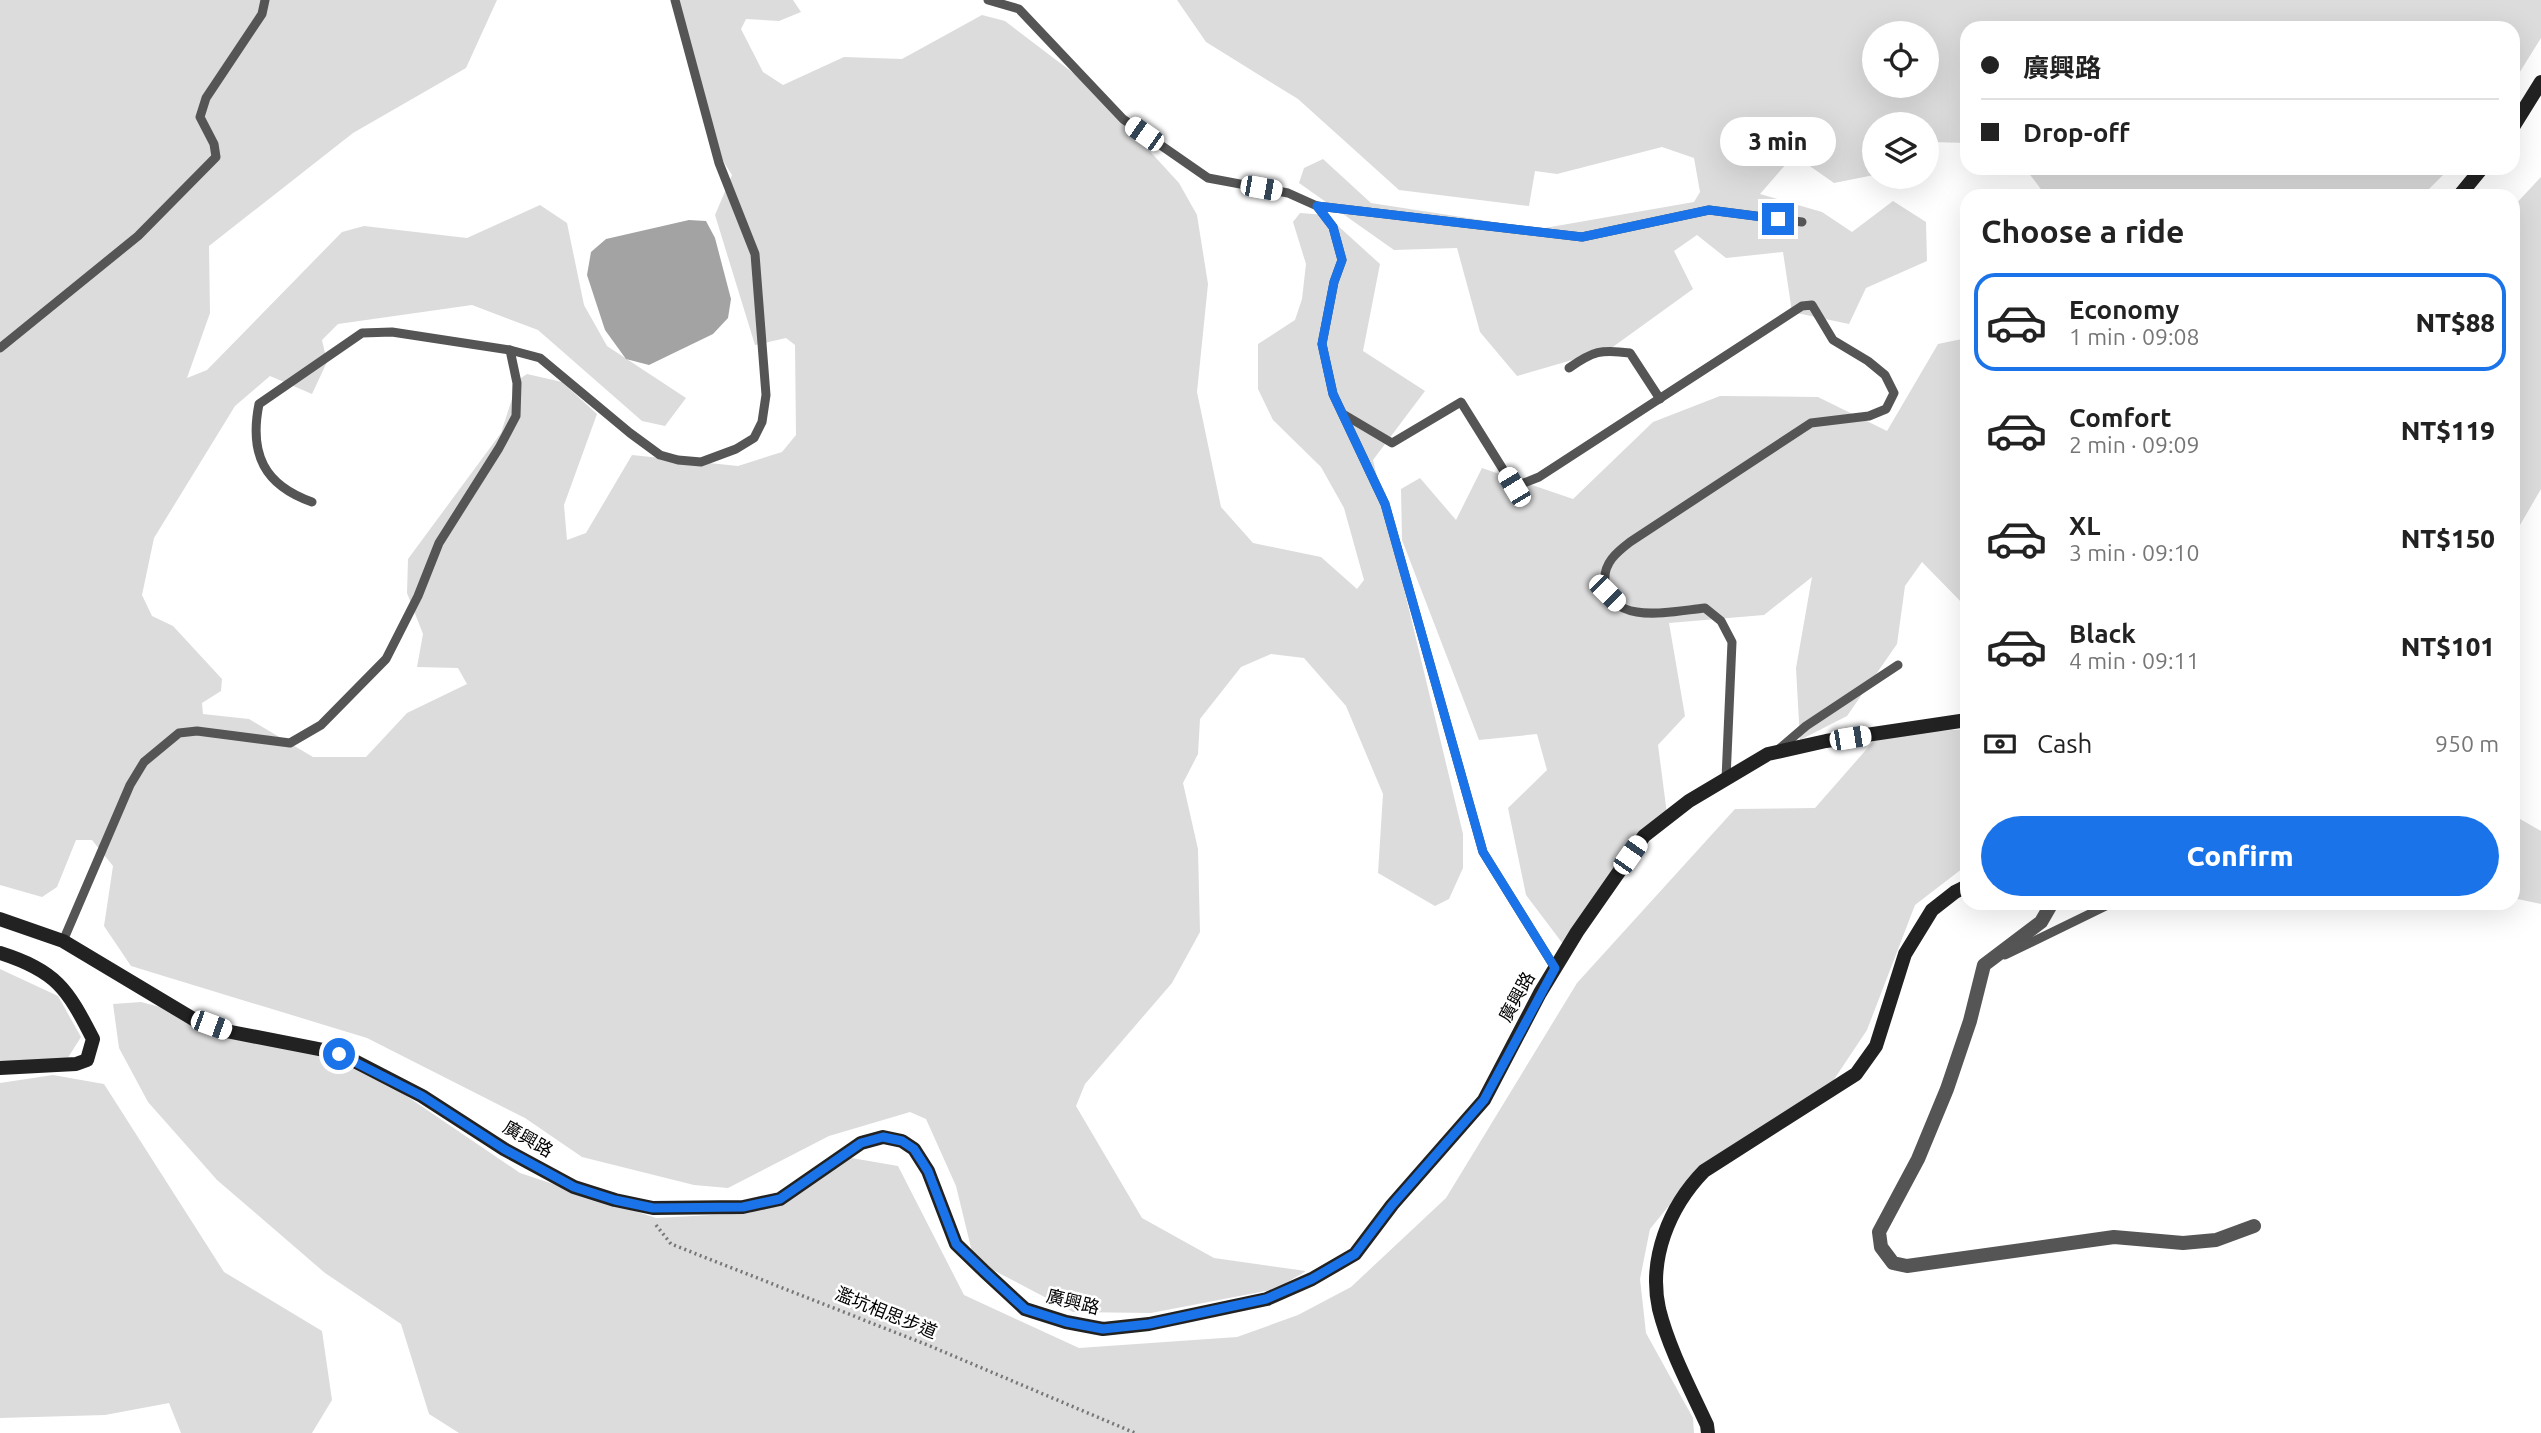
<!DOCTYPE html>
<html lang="en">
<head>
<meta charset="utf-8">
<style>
  body { margin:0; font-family:Ubuntu,"Noto Sans TC",sans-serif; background:#f2f2f2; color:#222; height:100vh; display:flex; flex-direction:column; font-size:26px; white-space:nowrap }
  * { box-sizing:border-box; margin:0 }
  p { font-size:23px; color:#767676 }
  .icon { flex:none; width:38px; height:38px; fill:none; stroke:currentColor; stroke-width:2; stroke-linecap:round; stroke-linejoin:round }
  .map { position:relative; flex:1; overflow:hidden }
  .details { position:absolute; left:1960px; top:189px; width:560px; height:721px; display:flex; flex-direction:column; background:#fff; border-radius:21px; box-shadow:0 7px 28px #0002 }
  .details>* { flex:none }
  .top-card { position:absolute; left:1960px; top:21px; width:560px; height:154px; border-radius:21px; box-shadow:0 7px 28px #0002; display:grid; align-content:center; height:154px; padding:0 21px; background:#fff }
  .fabs { position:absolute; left:1862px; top:21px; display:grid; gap:14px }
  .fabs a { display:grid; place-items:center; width:77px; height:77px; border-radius:50%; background:#fff; box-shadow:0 7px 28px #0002; font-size:35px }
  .end { position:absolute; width:32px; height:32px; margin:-16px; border:9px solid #1a73e8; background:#fff; box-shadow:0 0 0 4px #fff }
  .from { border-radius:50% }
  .bubble { position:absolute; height:49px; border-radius:24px; background:#fff; box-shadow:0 7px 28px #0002; font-size:23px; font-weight:800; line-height:49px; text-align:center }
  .car { position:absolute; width:21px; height:42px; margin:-21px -10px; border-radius:9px; box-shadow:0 0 5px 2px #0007; background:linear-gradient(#fff 24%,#345 0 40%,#fff 0 76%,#345 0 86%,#fff 0) }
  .top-card b { display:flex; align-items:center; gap:24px; height:66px; font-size:26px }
  .top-card b+b { border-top:2px solid #e0e0e0 }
  .top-card i { width:18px; height:18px; background:#222 }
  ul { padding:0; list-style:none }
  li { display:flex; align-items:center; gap:21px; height:98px; margin:0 14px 10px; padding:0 7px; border:4px solid transparent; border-radius:21px }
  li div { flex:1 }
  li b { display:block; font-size:26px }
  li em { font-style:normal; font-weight:800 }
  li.selected { border-color:#1a73e8 }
  li>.icon { width:63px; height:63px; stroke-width:1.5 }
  h2 { padding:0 21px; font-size:32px; line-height:84px }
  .pay { display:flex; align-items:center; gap:18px; height:77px; padding:0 21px; font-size:26px }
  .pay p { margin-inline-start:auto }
  .button { display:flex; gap:14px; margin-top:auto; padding:14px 21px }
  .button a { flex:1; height:80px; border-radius:42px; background:#1a73e8; color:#fff; font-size:28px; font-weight:800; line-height:80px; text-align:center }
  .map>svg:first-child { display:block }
</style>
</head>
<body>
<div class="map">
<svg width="2541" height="1433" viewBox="0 0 2541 1433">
  <rect width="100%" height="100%" fill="#fff"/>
  <g fill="#dcdcdc" fill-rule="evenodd">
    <path d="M0 0H497L466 68 353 133 209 246 210 313 187 378 207 370 342 232 364 226 467 238 540 205 567 223 584 305 607 346 686 398 665 426 642 421 538 330 472 305 338 324 322 340 327 362 312 394 270 376 235 406 154 538 142 595 152 616 173 626 222 679 221 691 202 703 203 714 249 719 313 757H366L407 713 467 684 458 668 417 667 423 634 407 593 408 559 501 433 518 380 527 374 562 382 597 414 564 505 567 540 586 533 632 455 738 466 782 452 796 435 795 345 786 338 755 345 715 215 732 175 708 137 672 0H793L801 12 779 21 746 19 741 29 763 72 783 85 844 57 902 59 982 15 1005 21 1089 85 1179 183 1197 215 1208 284 1197 392 1221 507 1253 543 1321 557 1357 589 1364 580 1344 508 1321 467 1273 420 1258 389V344L1295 320 1302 299 1306 264 1293 222 1300 213 1326 215 1380 264 1363 351 1425 391 1373 460 1463 834V868L1449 899 1435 906 1378 873 1383 794 1346 706 1304 658 1271 654 1241 667 1200 719 1198 754 1183 783 1198 849 1200 932 1172 983 1085 1084 1076 1106 1142 1218 1214 1258 1306 1271 1276 1289 1151 1313 1073 1312 974 1260 956 1186 926 1119 910 1112 829 1136 728 1188 694 1185 582 1157 525 1118 367 1038 131 966 104 926 113 866 92 840H76L57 887 42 897 0 885Z"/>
    <path d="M1177 0H2541V38L2513 83V28H1967V143L1931 142 1927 145V124H1874V175L1834 183 1794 155 1760 194 1822 212 1852 232 1893 201 1926 222 1927 261 1866 288 1849 324 1792 312 1783 252 1726 258 1697 235 1674 251 1693 289 1610 349 1517 376 1480 332 1457 248 1394 250 1299 183 1304 168 1323 159 1371 203 1539 229 1694 202 1700 192 1694 158 1662 147 1557 174 1535 171 1529 206 1399 190 1298 99 1206 42ZM1874 33H1927V86H1874Z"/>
    <path d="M2025 168H2450L2422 196H2046Z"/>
    <path d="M2541 177V489L2513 537V207Z"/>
    <path d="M1967 338V608L1922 562 1905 586 1897 644 1847 716 1800 740 1796 668 1812 577 1764 615 1669 623 1685 716 1658 745 1667 814 1566 948 1526 895 1508 808 1547 770 1537 734 1479 740 1402 540 1401 489 1420 478 1456 520 1482 468 1573 499 1653 422 1720 396 1818 397 1887 431 1938 344Z"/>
    <path d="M1967 729V865L1915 905 1867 1030 1831 1084 1702 1165 1650 1229 1640 1279 1646 1333 1693 1418 1694 1433H459L429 1414 401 1324 325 1273 217 1180 148 1102 119 1048 113 1004 141 1002 349 1057 520 1173 656 1218 750 1213 846 1157 898 1166 964 1295 1079 1348 1237 1337 1298 1315 1351 1287 1446 1198 1577 983 1735 809 1815 808 1879 735Z"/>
    <path d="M2513 815 2541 831V904L2513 898Z"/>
    <path d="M0 969 58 996 81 1037 64 1064 0 1070Z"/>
    <path d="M53 1075 104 1084 224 1272 322 1331 332 1400 312 1433H181L169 1403 105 1415 0 1418V1083Z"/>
  </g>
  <path fill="#a3a3a3" d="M689 220 706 221 715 238 731 299 728 318 713 334 649 365 626 359 605 330 587 275 591 252 606 239Z"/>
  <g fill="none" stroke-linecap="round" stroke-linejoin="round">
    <path stroke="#777" stroke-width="3.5" stroke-dasharray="2 3.5" stroke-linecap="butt" d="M656 1225 671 1244 930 1346 1135 1433"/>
    <g stroke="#555" stroke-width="9">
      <path d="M988 0 1019 9 1123 119 1208 178 1288 193 1317 206 1333 227 1342 260 1334 282 1322 344 1333 394 1385 504 1483 852 1555 968"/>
      <path d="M1317 206 1582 237 1709 210 1802 222"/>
      <path d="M0 348 138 236 216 157 214 144 200 117 206 98 262 14 265 0"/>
      <path d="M1569 368C1593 351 1601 349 1630 353L1660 399"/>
      <path d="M1343 414 1392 443 1461 402 1514 487 1539 477 1802 306 1812 305 1833 340 1868 361 1885 375 1894 393 1886 409 1869 416 1811 423 1630 542C1617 552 1603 563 1605 582 1611 627 1673 611 1705 608L1721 621 1732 642 1726 779"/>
      <path d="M312 502C264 485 249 454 259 404L362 333 392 332 510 350 540 358 630 433 660 455 678 460 701 462 736 449 754 438 762 422 766 395 755 254 719 163 675 0"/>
      <path d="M1779 749 1806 726 1898 665"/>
      <path d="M63 941 130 785 144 762 179 733 197 731 290 743 321 725 386 659 418 596 439 543 499 448 516 416 517 383 510 350"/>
      <path d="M2005 955 2112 903"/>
    </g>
    <path stroke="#555" stroke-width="14" d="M2052 903 2041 922 1984 965 1970 1021 1947 1089 1918 1159 1879 1232 1881 1247 1893 1263 1907 1266 2114 1237 2183 1243 2216 1240 2254 1226"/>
    <g stroke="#222" stroke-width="14">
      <path d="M2513 127 2541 82"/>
      <path d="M2459 196 2482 168"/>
      <path d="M0 919 63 941 195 1020 226 1031 339 1053 422 1096 504 1149 574 1187 615 1200 653 1208 743 1207 780 1199 861 1143 883 1137 902 1141 914 1149 928 1171 956 1244 985 1272 1025 1309 1066 1322 1103 1329 1149 1324 1267 1299 1312 1279 1355 1254 1392 1205 1484 1100 1540 993 1577 932 1644 836 1689 801 1768 754 1826 741 1967 720"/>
      <path d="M0 953C56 971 67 988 93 1039L87 1060 76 1064 0 1068"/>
      <path d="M1708 1433 1707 1425C1690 1388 1669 1349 1659 1309 1648 1259 1669 1207 1704 1171L1856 1074 1876 1046 1905 954 1932 910 1955 892 1967 886"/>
    </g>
  </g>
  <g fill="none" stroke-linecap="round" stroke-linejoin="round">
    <path stroke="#1a73e8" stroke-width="9" d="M339 1054 422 1096 504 1149 574 1187 615 1200 653 1208 743 1207 780 1199 861 1143 883 1137 902 1141 914 1149 928 1171 956 1244 985 1272 1025 1309 1066 1322 1103 1329 1149 1324 1266 1299 1312 1279 1355 1254 1392 1205 1484 1100 1555 968 1483 852 1385 504 1333 394 1322 344 1334 282 1342 260 1333 227 1317 206 1582 237 1709 210 1778 219"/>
  </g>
  <g text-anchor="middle" stroke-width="5" stroke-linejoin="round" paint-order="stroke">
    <g font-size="18" fill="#000" stroke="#fff">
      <text transform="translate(1517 997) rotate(-61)" y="6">廣興路</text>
      <text transform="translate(528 1139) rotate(30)" y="6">廣興路</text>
      <text transform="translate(1073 1302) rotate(14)" y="6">廣興路</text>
      <text transform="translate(886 1313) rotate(22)" y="6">濫坑相思步道</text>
    </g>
  </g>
</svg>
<div class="fabs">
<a><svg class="icon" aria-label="locate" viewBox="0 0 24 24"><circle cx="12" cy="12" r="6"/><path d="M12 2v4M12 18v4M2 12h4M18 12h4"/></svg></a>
<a><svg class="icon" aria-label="layers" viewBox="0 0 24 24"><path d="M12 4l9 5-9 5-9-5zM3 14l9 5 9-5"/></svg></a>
</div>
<i class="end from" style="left:339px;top:1054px"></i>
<i class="end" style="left:1778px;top:219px"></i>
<div class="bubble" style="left:1720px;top:117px;width:116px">3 min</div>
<i class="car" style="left:1144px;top:134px;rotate:305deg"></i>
<i class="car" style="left:1261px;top:188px;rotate:100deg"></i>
<i class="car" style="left:1514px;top:487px;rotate:329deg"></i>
<i class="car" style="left:1607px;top:593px;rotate:135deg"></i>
<i class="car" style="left:1850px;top:738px;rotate:81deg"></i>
<i class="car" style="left:1630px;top:855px;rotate:35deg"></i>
<i class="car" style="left:211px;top:1025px;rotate:110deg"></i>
<div class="top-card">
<b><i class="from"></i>廣興路</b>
<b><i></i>Drop-off</b>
</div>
<section class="details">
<h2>Choose a ride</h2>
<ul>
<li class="selected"><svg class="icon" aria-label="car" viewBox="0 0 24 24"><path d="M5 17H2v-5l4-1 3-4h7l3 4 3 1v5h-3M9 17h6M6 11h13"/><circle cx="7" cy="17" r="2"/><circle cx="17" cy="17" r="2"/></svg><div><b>Economy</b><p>1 min · 09:08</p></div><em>NT$88</em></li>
<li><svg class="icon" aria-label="car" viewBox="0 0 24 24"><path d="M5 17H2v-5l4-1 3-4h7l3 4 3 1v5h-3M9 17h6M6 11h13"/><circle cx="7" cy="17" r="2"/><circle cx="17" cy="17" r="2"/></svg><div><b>Comfort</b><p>2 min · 09:09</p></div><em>NT$119</em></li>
<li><svg class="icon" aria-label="car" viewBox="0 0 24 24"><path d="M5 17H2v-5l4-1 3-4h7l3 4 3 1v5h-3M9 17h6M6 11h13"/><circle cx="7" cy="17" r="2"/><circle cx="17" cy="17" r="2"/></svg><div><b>XL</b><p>3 min · 09:10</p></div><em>NT$150</em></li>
<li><svg class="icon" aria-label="car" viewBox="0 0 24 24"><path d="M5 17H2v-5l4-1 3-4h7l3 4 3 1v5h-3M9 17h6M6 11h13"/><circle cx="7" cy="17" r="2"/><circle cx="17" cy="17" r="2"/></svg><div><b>Black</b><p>4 min · 09:11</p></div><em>NT$101</em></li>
</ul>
<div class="pay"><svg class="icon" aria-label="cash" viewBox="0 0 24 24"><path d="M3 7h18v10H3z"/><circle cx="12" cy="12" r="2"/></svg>Cash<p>950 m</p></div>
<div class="button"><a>Confirm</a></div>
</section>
</div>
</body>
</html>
